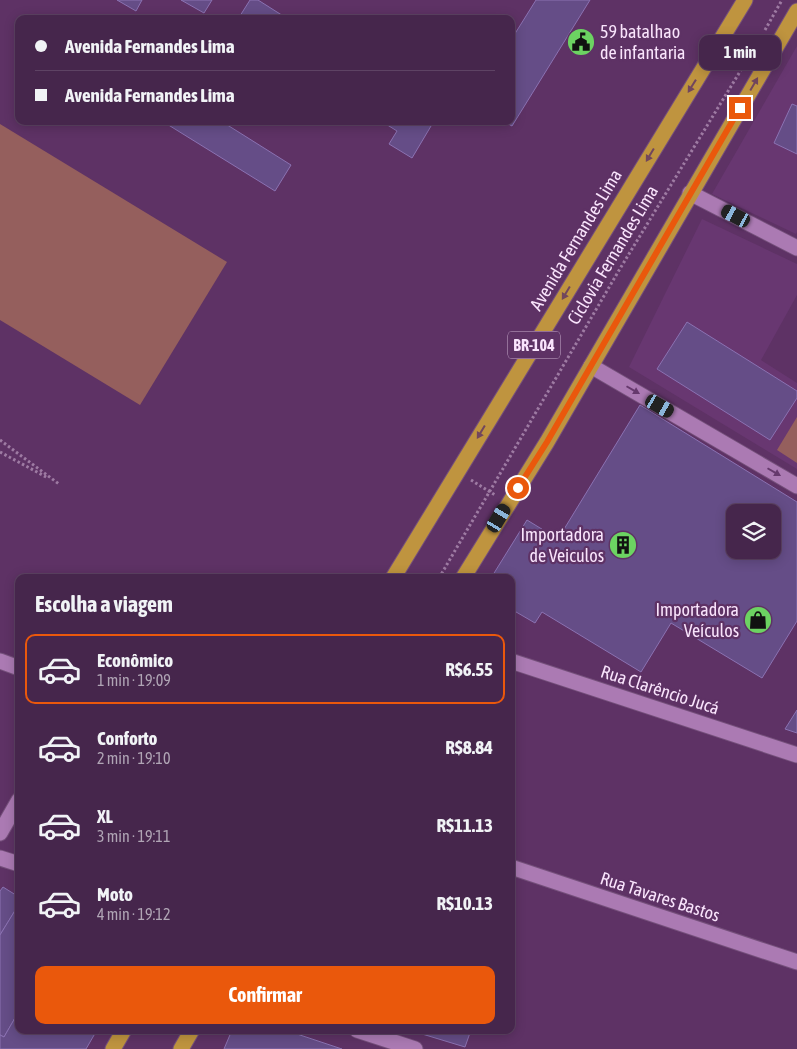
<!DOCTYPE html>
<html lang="pt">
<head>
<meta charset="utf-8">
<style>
  body { margin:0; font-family:"Asap Condensed",sans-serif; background:#503256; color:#f1f3f6; height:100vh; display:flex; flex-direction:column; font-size:19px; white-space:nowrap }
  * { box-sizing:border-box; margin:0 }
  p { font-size:16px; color:#b0a5b5 }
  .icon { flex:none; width:28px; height:28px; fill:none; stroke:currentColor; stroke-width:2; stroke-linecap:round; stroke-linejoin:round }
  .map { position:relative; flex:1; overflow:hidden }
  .details { position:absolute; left:15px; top:574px; width:500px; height:460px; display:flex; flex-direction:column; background:#46264c; border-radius:10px; box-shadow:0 2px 12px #0003,0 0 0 1px #5e4364 }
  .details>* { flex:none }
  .hud { position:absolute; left:15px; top:15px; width:500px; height:110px; border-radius:10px; box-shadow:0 2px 12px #0003,0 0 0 1px #5e4364; display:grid; align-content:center; height:110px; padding:0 20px; background:#46264c }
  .fabs { position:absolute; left:726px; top:504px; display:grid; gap:10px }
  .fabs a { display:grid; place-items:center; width:55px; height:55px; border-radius:10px; background:#46264c; box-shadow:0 2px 12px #0003,0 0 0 1px #5e4364; font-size:25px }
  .end { position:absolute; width:22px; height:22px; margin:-11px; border:6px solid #ea580c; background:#fff; box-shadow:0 0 0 2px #fff }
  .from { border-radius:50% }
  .bubble { position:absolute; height:35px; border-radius:10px; background:#46264c; box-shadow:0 2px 12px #0003,0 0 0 1px #5e4364; font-size:16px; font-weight:700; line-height:35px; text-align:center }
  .car { position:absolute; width:15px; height:30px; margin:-15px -8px; border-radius:6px; box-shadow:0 0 4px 1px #0007; background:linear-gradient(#222 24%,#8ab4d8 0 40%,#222 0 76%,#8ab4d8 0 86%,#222 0) }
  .hud b { display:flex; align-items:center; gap:18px; height:48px; font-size:19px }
  .hud b+b { border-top:1px solid #5e4364 }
  .hud i { width:12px; height:12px; background:#f1f3f6 }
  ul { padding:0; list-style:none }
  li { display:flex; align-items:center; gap:15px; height:70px; margin:0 10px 8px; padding:0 10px; border:2px solid transparent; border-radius:10px }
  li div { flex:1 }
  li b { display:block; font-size:19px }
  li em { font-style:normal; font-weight:700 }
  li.current { border-color:#ea580c }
  li>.icon { width:45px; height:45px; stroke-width:1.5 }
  h2 { padding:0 20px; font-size:22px; line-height:60px }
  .button { display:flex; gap:10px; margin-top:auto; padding:10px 20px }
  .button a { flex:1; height:58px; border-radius:10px; background:#ea580c; color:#fff; font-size:20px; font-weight:700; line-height:58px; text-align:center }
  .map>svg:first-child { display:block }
</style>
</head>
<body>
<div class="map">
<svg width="797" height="1049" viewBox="0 0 797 1049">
  <rect width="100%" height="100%" fill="#5e3265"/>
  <g fill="#683771">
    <path d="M797 46V232L796 234 712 194Z"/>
    <path d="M702 219 797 264V295L761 360 797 383V469L629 367Z"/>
  </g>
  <g fill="#955f5d">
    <path d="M0 124 227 262 140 405 0 320Z"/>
    <path d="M797 417V463L777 450Z"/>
  </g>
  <g fill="#654d87" stroke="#8b72b2" fill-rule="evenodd">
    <path d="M117 0H142L136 11Z"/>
    <path d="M181 0H212L204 13Z"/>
    <path d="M250 0H258L288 19H238Z"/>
    <path d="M536 0H590L512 126 503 121H511V40Z"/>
    <path d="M792 104 797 106V154L774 143Z"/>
    <path d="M162 121H221L291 165 275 191Z"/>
    <path d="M381 121H434L412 158 389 144 397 131Z"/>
    <path d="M687 322 797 391V398L770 440 657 369Z"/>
    <path d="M640 405 797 502V621L762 678 671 623 641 672 542 612 535 623 511 609V578H491L527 520 558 539ZM735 512H772V550H735Z"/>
    <path d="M797 710V733L785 729Z"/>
    <path d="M3 887 19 897V904L0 935V891Z"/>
    <path d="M19 904V1011L4 1037 0 1035V935Z"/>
    <path d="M19 1011V1030H97L86 1049H0V1035L4 1037Z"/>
    <path d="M232 1030H285L342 1049H224Z"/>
    <path d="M409 1030H471L465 1047Z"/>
  </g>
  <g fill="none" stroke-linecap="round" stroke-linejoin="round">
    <defs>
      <g id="street">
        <path d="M690 193 797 248"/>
        <path d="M591 366 797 486"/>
        <path d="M0 661 19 668"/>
        <path d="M511 661 797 755"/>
        <path d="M0 833 19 800"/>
        <path d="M0 858 19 864"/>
        <path d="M511 867 797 962"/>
        <path d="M357 1030 415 1049"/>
      </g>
      <g id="highway">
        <path d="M393 578 745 0"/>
        <path d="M463 578 547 442 797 11"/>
        <path d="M113 1049 124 1030"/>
        <path d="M181 1049 192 1030"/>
      </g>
    </defs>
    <use href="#street" stroke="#75507b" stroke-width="17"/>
    <use href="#highway" stroke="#75507b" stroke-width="17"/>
    <g stroke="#9e7ba3" stroke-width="3" stroke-dasharray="2.5 2.5" stroke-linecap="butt">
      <path d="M765 30 782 0"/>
      <path d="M0 440 59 484"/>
      <path d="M0 452 48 478"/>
      <path d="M471 480 495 495"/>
      <path d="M439 578 618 272 761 37"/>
    </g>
    <use href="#street" stroke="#ab7ab3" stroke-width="15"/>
    <use href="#highway" stroke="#bf943f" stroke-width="15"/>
  </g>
  <defs><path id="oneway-solid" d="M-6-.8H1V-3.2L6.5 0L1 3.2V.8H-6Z" transform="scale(1.25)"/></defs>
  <g fill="#71465d">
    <use href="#oneway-solid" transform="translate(754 84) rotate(-60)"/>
    <use href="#oneway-solid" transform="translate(692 86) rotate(122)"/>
    <use href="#oneway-solid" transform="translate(650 155) rotate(121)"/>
    <use href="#oneway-solid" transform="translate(566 293) rotate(121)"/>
    <use href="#oneway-solid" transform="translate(481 432) rotate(121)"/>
  </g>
  <g fill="#66396d">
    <use href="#oneway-solid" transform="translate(633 390) rotate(30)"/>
    <use href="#oneway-solid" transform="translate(774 472) rotate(30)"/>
  </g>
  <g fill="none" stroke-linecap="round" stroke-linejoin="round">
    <path stroke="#ea580c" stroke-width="6" d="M518 488 547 442 740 108"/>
  </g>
  <defs>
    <symbol id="civic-disc" viewBox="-11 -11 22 22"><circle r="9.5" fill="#6cd362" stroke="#5e3265"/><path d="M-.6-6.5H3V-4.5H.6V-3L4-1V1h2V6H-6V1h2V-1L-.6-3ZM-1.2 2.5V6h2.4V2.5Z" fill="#111"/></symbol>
    <symbol id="building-disc" viewBox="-11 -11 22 22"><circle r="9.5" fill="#6cd362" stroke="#5e3265"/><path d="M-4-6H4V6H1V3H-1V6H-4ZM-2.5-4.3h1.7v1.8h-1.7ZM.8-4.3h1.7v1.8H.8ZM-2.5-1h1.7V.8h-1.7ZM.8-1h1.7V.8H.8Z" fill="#111"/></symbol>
    <symbol id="shop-disc" viewBox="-11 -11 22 22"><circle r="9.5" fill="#6cd362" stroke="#5e3265"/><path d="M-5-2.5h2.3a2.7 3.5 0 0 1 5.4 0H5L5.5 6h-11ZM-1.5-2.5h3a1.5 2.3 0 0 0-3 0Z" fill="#111"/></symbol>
  </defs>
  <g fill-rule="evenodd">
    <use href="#civic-disc" x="565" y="26" width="32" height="32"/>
    <use href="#building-disc" x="607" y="529" width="32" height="32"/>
    <use href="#shop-disc" x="742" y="604" width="32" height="32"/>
  </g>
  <g text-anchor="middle" stroke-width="4.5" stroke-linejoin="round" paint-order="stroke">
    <rect fill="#5e3265" stroke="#caafcf" stroke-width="1" x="508" y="331.5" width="52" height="27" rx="4"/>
    <g font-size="16" font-weight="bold" fill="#f9e4fc">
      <text x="534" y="351">BR-104</text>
    </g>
    <g font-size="18" fill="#f9e4fc" stroke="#5e3265" text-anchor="end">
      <text x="600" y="38" text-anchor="start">59 batalhao<tspan x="600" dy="21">de infantaria</tspan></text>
      <text x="604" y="541">Importadora<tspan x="604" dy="21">de Veiculos</tspan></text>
      <text x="739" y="616">Importadora<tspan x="739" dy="21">Veículos</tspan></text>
    </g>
    <g font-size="18" fill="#f9e4fc" stroke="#5e3265">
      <text transform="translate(576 240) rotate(-59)" y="6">Avenida Fernandes Lima</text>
      <text transform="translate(613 255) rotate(-59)" y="6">Ciclovia Fernandes Lima</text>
      <text transform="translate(660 690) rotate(18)" y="6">Rua Clarêncio Jucá</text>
      <text transform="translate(660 897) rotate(18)" y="6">Rua Tavares Bastos</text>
    </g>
  </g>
</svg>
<div class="fabs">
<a><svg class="icon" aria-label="layers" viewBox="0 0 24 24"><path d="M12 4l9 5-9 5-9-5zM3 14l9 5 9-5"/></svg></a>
</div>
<i class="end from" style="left:518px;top:488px"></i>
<i class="end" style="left:740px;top:108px"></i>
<div class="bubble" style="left:699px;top:35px;width:82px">1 min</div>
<i class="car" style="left:736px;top:216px;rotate:298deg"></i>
<i class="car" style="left:660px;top:406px;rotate:120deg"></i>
<i class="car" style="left:499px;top:518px;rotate:31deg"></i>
<div class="hud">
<b><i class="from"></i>Avenida Fernandes Lima</b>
<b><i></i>Avenida Fernandes Lima</b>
</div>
<section class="details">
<h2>Escolha a viagem</h2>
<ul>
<li class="current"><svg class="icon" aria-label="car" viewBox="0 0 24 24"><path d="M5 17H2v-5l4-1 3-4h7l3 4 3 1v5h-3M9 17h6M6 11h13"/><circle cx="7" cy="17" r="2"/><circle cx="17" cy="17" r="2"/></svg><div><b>Econômico</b><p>1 min · 19:09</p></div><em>R$6.55</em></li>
<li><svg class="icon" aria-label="car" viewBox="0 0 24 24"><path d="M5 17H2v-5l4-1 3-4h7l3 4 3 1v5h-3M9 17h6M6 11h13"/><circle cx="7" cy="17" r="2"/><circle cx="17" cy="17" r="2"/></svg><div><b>Conforto</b><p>2 min · 19:10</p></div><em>R$8.84</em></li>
<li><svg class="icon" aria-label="car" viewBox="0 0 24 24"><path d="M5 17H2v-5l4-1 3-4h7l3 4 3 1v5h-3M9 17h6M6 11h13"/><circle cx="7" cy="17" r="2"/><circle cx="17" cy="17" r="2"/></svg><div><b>XL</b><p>3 min · 19:11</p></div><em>R$11.13</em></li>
<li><svg class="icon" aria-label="car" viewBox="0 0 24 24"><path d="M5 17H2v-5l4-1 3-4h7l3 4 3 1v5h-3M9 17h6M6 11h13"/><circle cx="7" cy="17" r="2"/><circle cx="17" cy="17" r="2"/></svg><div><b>Moto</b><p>4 min · 19:12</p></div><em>R$10.13</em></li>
</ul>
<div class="button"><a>Confirmar</a></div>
</section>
</div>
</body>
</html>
